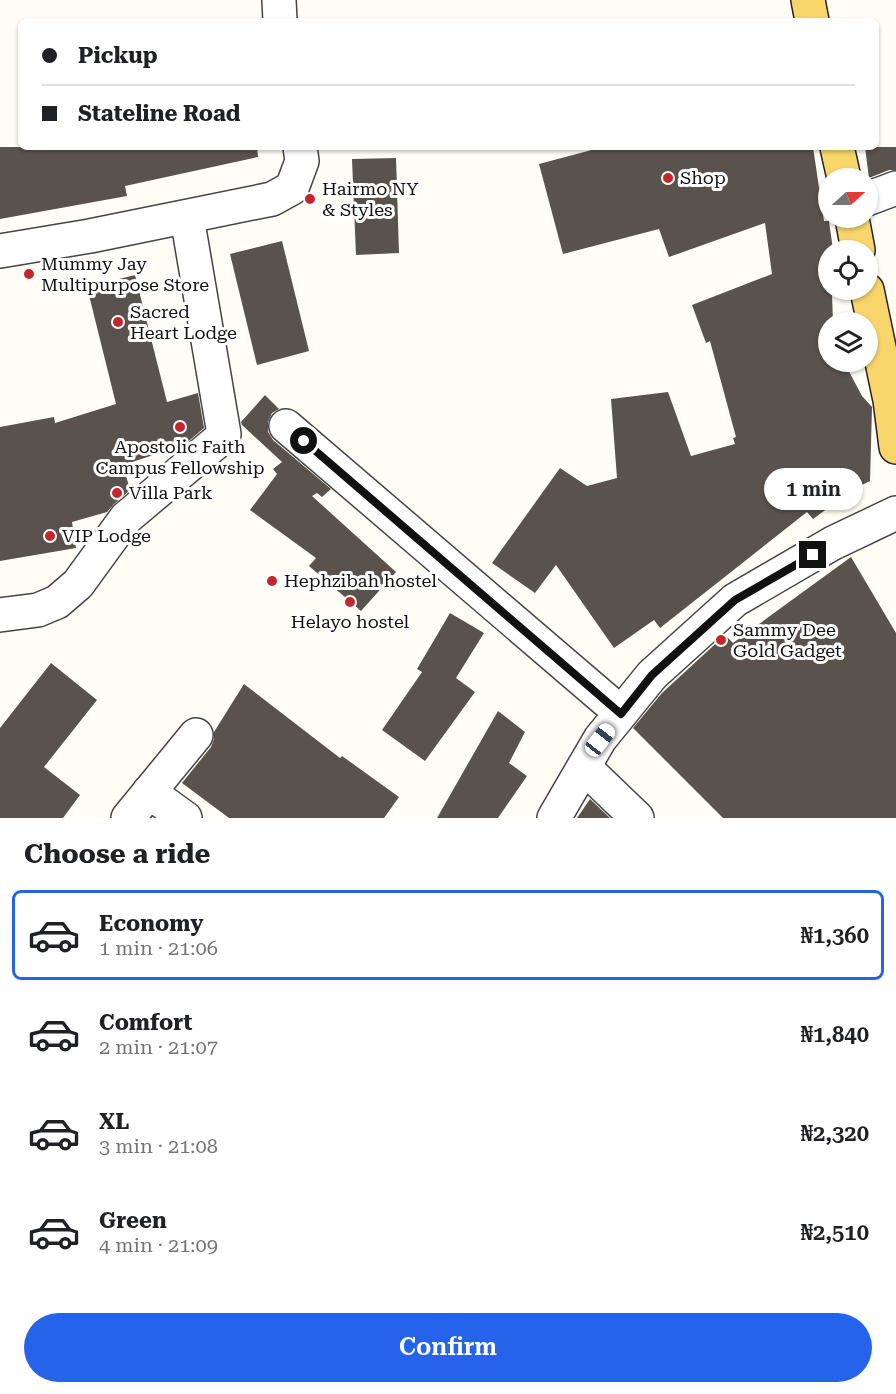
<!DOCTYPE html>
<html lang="en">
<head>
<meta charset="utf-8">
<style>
  body { margin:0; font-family:"Roboto Serif",serif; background:#f2f2f2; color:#202124; height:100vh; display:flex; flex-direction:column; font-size:22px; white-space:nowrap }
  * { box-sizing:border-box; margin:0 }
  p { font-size:20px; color:#757577 }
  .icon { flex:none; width:33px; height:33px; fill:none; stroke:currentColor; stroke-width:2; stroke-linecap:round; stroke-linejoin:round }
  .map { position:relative; height:818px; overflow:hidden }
  .sheet { display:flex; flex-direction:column; background:#fff; flex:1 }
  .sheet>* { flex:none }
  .banner { position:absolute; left:18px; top:18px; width:861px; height:132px; border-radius:9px; box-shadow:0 2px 4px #0004; display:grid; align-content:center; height:132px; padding:0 24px; background:#fff }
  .needle { width:39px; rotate:69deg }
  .fabs { position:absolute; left:818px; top:168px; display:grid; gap:12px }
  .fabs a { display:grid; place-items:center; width:60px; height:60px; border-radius:50%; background:#fff; box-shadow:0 2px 4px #0004; font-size:30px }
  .end { position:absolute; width:27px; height:27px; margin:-14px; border:8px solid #111; background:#fff; box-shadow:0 0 0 3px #fff }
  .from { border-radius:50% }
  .bubble { position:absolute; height:42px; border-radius:21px; background:#fff; box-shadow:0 2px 4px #0004; font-size:20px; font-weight:600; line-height:42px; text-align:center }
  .car { position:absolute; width:18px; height:36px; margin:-18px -9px; border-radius:8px; box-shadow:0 0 4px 2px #0007; background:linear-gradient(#fff 24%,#345 0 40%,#fff 0 76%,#345 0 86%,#fff 0) }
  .banner b { display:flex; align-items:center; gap:21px; height:57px; font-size:22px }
  .banner b+b { border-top:2px solid #e0e0e0 }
  .banner i { width:15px; height:15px; background:#202124 }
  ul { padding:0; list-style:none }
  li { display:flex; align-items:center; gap:18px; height:90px; margin:0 12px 9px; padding:0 12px; border:3px solid transparent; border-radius:9px }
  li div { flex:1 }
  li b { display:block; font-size:22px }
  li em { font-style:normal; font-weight:600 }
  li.active { border-color:#2563eb }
  li>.icon { width:54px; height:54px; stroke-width:1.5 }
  h2 { padding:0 24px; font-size:27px; line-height:72px }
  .cta { display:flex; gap:12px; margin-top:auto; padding:12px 24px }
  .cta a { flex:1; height:69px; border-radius:36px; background:#2563eb; color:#fff; font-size:24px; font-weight:600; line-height:69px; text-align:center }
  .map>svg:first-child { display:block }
</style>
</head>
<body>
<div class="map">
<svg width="896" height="818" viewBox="0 0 896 818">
  <rect width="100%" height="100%" fill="#fffdf5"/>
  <g fill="#5a524d">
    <path d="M0 147H257L258 157 125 186 127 196 0 219Z"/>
    <path d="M603 147H813L824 221H829L833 250H828V290H838L839 293 832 294 833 322H828V362H844L862 396 872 407 870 481 854 489 813 519 807 512 660 628 654 620 614 648 556 565 535 593 492 563 560 468 587 486 617 478 611 399 668 392 691 456 735 444 733 438 736 437 710 341 706 343 692 305 772 274 765 223 669 257 659 229 563 254 539 164Z"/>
    <path d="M865 147H896V170H889L869 178Z"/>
    <path d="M396 158 399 253 356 255 352 159Z"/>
    <path d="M282 241 309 351 257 365 230 254Z"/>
    <path d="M135 275 167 402 198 393 204 428 184 445 123 465 130 490 114 504 107 512 72 522 76 548 0 561V427L54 417 55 423 116 404 87 287Z"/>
    <path d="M265 395 279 409 272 413 268 422V432L273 440 331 489 322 497 317 493 312 496 396 572 361 611 309 566 316 558 250 510 277 474 273 469 282 462 242 425 241 422Z"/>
    <path d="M851 557 896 633V818H723L633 728 662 693 725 635 733 643Z"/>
    <path d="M450 613 484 633 456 678 475 692 425 761 382 730 422 672 417 669Z"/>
    <path d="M51 663 97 700 44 767 80 795 63 818H0V728Z"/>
    <path d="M244 684 340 758 342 756 399 797 384 818H229L182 783 211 747 214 739V732Z"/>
    <path d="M498 711 525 732 509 763 527 776 498 818H437Z"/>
    <path d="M590 799 610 818H577Z"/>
  </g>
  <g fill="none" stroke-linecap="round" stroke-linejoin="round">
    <defs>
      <g id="minor">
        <path d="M279 0 280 21"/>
        <path d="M867 199 896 188"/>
        <path d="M0 251 90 236 272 199 292 188 302 161 300 147"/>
        <path d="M286 426 621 713"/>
        <path d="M0 615 38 610 57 602 78 584 126 518 220 439 224 434 187 217"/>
        <path d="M584 767 637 818"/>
        <path d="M149 792 185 818"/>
        <path d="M128 818 196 735"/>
        <path d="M554 818 600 739 652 675 735 600 833 543 896 513"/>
      </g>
      <g id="major">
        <path d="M808 0 812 21"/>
        <path d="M837 147 844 178"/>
        <path d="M852 218 858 250"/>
        <path d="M867 290 890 400 896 447"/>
      </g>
    </defs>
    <use href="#minor" stroke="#444" stroke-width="36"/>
    <use href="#major" stroke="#222" stroke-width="36"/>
    <use href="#minor" stroke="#fff" stroke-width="33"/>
    <use href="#major" stroke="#f9d66b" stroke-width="33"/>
  </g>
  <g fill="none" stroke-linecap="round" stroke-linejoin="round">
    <path stroke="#111" stroke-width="8" d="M304 441 621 714 652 675 735 600 813 555"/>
  </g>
  <g fill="#c4262e" stroke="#fff" stroke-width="2">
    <circle cx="668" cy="178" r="6"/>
    <circle cx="310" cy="199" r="6"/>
    <circle cx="29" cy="274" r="6"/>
    <circle cx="118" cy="322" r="6"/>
    <circle cx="180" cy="427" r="6"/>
    <circle cx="117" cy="493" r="6"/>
    <circle cx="50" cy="536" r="6"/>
    <circle cx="272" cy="581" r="6"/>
    <circle cx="350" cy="602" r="6"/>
    <circle cx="721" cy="640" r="6"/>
  </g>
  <g text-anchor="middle" stroke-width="6" stroke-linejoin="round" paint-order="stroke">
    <g font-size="18" fill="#111" stroke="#fff" text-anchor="start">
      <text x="680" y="184">Shop</text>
      <text x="322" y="195">Hairmo NY<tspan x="322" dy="21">&amp; Styles</tspan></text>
      <text x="41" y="270">Mummy Jay<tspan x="41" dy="21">Multipurpose Store</tspan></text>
      <text x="130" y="318">Sacred<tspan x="130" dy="21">Heart Lodge</tspan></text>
      <text x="180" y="453" text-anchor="middle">Apostolic Faith<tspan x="180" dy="21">Campus Fellowship</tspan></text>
      <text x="129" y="499">Villa Park</text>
      <text x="62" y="542">VIP Lodge</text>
      <text x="284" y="587">Hephzibah hostel</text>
      <text x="350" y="628" text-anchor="middle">Helayo hostel</text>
      <text x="733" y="636">Sammy Dee<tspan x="733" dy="21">Gold Gadget</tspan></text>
    </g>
  </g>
</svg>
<div class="fabs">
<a><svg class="needle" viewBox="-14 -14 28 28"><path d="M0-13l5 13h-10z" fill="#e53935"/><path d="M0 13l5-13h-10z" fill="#757577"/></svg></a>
<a><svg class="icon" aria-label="locate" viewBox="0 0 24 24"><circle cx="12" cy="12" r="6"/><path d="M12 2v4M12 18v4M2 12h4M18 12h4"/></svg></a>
<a><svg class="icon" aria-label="layers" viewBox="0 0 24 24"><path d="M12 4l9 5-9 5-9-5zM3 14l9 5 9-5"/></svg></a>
</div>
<i class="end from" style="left:304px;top:441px"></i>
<i class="end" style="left:813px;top:555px"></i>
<div class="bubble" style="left:764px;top:468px;width:99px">1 min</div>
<i class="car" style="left:600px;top:740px;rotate:38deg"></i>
<div class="banner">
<b><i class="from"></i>Pickup</b>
<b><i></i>Stateline Road</b>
</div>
</div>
<section class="sheet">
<h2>Choose a ride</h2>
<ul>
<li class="active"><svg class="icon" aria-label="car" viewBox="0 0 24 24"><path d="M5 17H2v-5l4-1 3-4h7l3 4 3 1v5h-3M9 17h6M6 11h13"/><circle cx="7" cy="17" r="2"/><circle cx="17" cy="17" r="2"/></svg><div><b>Economy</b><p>1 min · 21:06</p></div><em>₦1,360</em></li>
<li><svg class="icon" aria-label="car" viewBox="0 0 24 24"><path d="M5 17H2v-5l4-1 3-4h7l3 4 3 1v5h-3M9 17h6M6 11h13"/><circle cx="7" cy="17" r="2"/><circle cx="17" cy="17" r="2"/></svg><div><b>Comfort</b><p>2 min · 21:07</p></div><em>₦1,840</em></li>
<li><svg class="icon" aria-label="car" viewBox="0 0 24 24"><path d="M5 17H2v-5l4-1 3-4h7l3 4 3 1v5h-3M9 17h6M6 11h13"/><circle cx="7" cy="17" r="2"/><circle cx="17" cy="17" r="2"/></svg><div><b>XL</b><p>3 min · 21:08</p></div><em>₦2,320</em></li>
<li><svg class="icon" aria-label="car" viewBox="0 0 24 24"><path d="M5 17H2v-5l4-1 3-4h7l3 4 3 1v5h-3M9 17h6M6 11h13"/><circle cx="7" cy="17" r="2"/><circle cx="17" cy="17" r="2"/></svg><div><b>Green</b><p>4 min · 21:09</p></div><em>₦2,510</em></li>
</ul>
<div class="cta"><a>Confirm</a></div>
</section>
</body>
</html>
